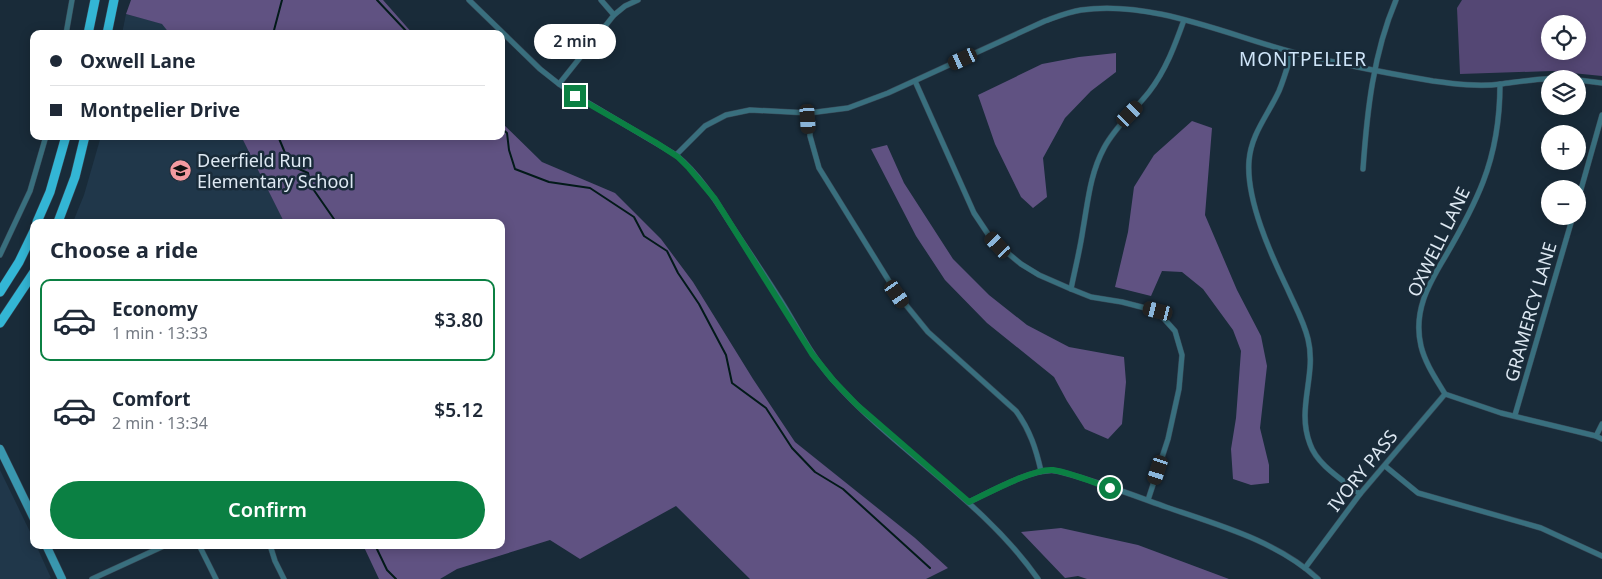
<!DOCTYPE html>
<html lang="en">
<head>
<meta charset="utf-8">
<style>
  body { margin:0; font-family:"Noto Sans",sans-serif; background:#f6f6f7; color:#1f2937; height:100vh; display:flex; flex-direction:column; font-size:19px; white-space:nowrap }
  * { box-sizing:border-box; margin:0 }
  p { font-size:16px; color:#747a83 }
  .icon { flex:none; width:28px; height:28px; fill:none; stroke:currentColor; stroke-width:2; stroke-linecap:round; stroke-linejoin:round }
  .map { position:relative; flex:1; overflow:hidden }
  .side { position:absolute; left:30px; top:219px; width:475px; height:330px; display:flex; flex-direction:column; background:#fff; border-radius:10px; box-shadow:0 2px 12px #0003 }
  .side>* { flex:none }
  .guide { position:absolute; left:30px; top:30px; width:475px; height:110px; border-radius:10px; box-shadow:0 2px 12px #0003; display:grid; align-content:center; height:110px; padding:0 20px; background:#fff }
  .fabs { position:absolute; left:1541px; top:15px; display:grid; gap:10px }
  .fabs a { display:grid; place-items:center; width:45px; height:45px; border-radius:50%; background:#fff; box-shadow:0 2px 12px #0003; font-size:25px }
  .end { position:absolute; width:22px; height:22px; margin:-11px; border:6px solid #0b8043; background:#fff; box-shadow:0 0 0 2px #fff }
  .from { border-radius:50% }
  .bubble { position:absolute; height:35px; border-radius:18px; background:#fff; box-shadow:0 2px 12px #0003; font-size:16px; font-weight:600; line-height:35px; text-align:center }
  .car { position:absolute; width:15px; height:30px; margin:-15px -8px; border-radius:6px; box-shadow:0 0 4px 1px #0007; background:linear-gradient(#222 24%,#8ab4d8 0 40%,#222 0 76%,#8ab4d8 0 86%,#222 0) }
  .guide b { display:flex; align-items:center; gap:18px; height:48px; font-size:19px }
  .guide b+b { border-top:1px solid #e0e1e3 }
  .guide i { width:12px; height:12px; background:#1f2937 }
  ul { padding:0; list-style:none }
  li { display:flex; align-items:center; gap:15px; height:82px; margin:0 10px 8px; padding:0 10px; border:2px solid transparent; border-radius:10px }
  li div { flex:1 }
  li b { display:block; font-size:19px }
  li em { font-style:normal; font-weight:600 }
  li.on { border-color:#0b8043 }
  li>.icon { width:45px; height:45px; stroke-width:1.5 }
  h2 { padding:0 20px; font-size:22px; line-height:60px }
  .action { display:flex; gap:10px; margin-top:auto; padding:10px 20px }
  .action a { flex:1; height:58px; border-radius:30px; background:#0b8043; color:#fff; font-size:20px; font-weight:600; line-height:58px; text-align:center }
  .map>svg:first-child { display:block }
</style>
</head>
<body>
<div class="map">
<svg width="1602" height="579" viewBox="0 0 1602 579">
  <rect width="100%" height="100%" fill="#192b39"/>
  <g fill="#20374a">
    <path d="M126 14 163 24 170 34H122Z"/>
    <path d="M101 136H241L284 222H73L84 195Z"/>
    <path d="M0 470 34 540V545H36L51 578 48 579H0Z"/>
  </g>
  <path fill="#544774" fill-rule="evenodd" d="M1462 0H1602V76L1552 71 1460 74 1457 8ZM1550 24H1578V51H1550Z"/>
  <g fill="#605282">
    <path d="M131 0H383L413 34H170L162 24 126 14Z"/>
    <path d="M1116 53V72L1091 91 1065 118 1043 158 1047 197 1033 208 1021 197 995 144 978 95 1042 64 1079 57Z"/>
    <path d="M1192 121 1212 128 1205 215 1237 290 1261 336 1267 366 1260 428 1269 465V483L1251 485 1233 479 1231 449 1236 418 1241 351 1233 330 1203 289 1182 272 1162 271 1151 296 1115 287 1128 232 1134 187 1154 155Z"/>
    <path d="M501 122 542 162 615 193 661 239 693 282 753 379 795 442 915 538 948 568 926 579H750L676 506 580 559 550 540 457 569 440 579H379L363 545H501V222H284L241 136H501Z"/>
    <path d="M887 145 904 183 953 259 989 295 1027 325 1069 347 1124 357 1126 382 1122 424 1108 439 1085 429 1067 401 1054 377 987 323 945 280 916 236 871 149Z"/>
    <path d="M1061 528 1138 545 1229 579H1087L1078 576 1065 578 1021 532Z"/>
  </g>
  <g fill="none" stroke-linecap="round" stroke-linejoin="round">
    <g stroke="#021a19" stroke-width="2">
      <path d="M377 0 409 34"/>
      <path d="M273 34 282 0"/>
      <path d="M501 128 507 133 509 150 515 169 549 182 590 188 634 217 644 236 667 251 678 273 699 304 726 355 732 383 766 408 792 448 815 472 843 489 930 568"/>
      <path d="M278 136 290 165 308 173 311 186 336 222"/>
      <path d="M375 545 387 570 396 579"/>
    </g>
    <defs>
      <g id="street">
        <path d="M469 0 540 69 559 84 575 95 676 155C698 173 715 199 730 223 749 252 768 280 786 309 800 333 813 357 832 379 895 451 982 499 1038 579"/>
        <path d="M601 0 614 15"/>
        <path d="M66 34 72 0"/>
        <path d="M1292 52C1288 65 1284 79 1279 91 1268 115 1251 134 1249 161 1246 200 1271 255 1288 290 1295 306 1304 322 1308 339 1317 375 1296 408 1310 444 1317 465 1343 480 1360 494"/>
        <path d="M1578 80 1602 83"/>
        <path d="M915 81 974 213 988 234 998 245 1021 264 1039 275 1071 289 1091 297 1122 302 1157 311 1175 331 1182 355 1179 389 1168 439 1148 500"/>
        <path d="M559 84 614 15 625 6 638 0"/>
        <path d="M1500 84C1500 117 1495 151 1483 182 1473 208 1459 233 1445 257 1428 285 1413 312 1421 346 1425 363 1436 379 1445 394L1501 413 1596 436 1602 439"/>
        <path d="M809 113 810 136 819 168 897 294 928 332 1016 411C1030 430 1036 449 1041 471"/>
        <path d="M676 155 705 126 726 115 750 110 809 113 848 108 888 93 1045 21C1056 17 1068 12 1081 10 1151 0 1225 34 1292 52 1338 64 1386 73 1433 81 1455 84 1479 87 1501 84 1524 81 1546 77 1569 79"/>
        <path d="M1363 169C1367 112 1373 54 1396 0"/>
        <path d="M1578 200 1602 115"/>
        <path d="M0 255 30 191 46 136"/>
        <path d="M1071 289C1075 269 1080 250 1083 229 1088 201 1090 174 1104 148 1115 127 1134 111 1149 92 1166 70 1175 45 1184 20"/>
        <path d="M1515 415 1573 216"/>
        <path d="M1596 436 1602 424"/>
        <path d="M1385 466 1418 493 1541 528 1602 556"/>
        <path d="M969 502C990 492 1034 467 1057 471 1094 480 1130 494 1166 507 1218 525 1277 541 1318 579"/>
        <path d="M199 545 216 579"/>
        <path d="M270 545 275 561 284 579"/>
        <path d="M1305 568 1360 494 1445 394"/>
        <path d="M92 579 166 545"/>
      </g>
      <g id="secondary">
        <path d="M0 449 34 519"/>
        <path d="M46 545 62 579"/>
      </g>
      <g id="primary">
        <path d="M88 34 95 0"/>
        <path d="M107 34 114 0"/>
        <path d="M37 222 50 192 66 136"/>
        <path d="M58 222 75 177 85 136"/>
        <path d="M0 292 19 262 34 231"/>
        <path d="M0 323 34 272"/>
      </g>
    </defs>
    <use href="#street" stroke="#384957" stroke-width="6"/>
    <use href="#secondary" stroke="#384957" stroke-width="9"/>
    <use href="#primary" stroke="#384957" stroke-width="10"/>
    <use href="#street" stroke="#396f7e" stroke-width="5"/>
    <use href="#secondary" stroke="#3997af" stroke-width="8"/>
    <use href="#primary" stroke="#33b6d5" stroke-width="9"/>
  </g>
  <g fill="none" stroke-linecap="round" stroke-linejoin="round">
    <path stroke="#0b8043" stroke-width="6" d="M575 96 655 142 678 157 689 168 715 199 812 354 833 380 857 405 969 502C988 493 1034 468 1053 470 1072 473 1092 482 1110 488"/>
  </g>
  <defs>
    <symbol id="school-disc" viewBox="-11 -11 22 22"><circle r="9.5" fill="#f49aa0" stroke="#192b39"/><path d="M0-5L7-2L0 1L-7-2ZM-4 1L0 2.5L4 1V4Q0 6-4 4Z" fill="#111"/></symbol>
  </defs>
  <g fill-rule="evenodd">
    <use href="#school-disc" x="168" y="158" width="25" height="25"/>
  </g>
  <g text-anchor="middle" stroke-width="5" stroke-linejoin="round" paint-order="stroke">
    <g font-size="18" fill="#dde8f2" stroke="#192b39" text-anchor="start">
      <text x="197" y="167">Deerfield Run<tspan x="197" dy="21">Elementary School</tspan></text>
    </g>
    <g font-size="18" fill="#dde8f2" stroke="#192b39">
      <text transform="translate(1439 242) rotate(-64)" y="6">OXWELL LANE</text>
      <text transform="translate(1531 312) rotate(-74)" y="6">GRAMERCY LANE</text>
      <text transform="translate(1363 471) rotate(-51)" y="6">IVORY PASS</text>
    </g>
    <g font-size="19" letter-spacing="1" fill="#cfe5f9" stroke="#192b39">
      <text x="1303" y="66">MONTPELIER</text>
    </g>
  </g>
</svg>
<div class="fabs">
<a><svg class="icon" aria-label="locate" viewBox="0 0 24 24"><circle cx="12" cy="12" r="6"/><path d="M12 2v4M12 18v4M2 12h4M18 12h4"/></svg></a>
<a><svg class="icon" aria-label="layers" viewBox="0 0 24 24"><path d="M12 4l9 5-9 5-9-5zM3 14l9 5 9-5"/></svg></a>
<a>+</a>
<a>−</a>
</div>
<i class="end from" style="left:1110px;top:488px"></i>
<i class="end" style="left:575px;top:96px"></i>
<div class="bubble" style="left:534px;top:24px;width:82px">2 min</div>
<i class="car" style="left:963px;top:59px;rotate:245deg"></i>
<i class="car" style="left:1130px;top:114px;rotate:44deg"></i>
<i class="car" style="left:808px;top:119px;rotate:176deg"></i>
<i class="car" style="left:998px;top:245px;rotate:317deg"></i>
<i class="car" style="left:897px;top:294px;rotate:145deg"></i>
<i class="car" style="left:1158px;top:311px;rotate:284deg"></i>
<i class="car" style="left:1158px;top:470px;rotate:198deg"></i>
<div class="guide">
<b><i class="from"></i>Oxwell Lane</b>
<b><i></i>Montpelier Drive</b>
</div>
<section class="side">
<h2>Choose a ride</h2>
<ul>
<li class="on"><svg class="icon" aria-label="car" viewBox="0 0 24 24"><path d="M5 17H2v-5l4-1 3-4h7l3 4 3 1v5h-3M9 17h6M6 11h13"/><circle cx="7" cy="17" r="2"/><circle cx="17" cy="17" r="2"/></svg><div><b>Economy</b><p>1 min · 13:33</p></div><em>$3.80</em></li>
<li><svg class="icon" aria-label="car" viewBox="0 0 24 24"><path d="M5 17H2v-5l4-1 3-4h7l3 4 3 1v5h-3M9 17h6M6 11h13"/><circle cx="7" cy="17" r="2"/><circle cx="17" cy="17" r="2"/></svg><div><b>Comfort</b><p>2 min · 13:34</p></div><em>$5.12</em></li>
</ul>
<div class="action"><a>Confirm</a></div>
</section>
</div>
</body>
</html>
